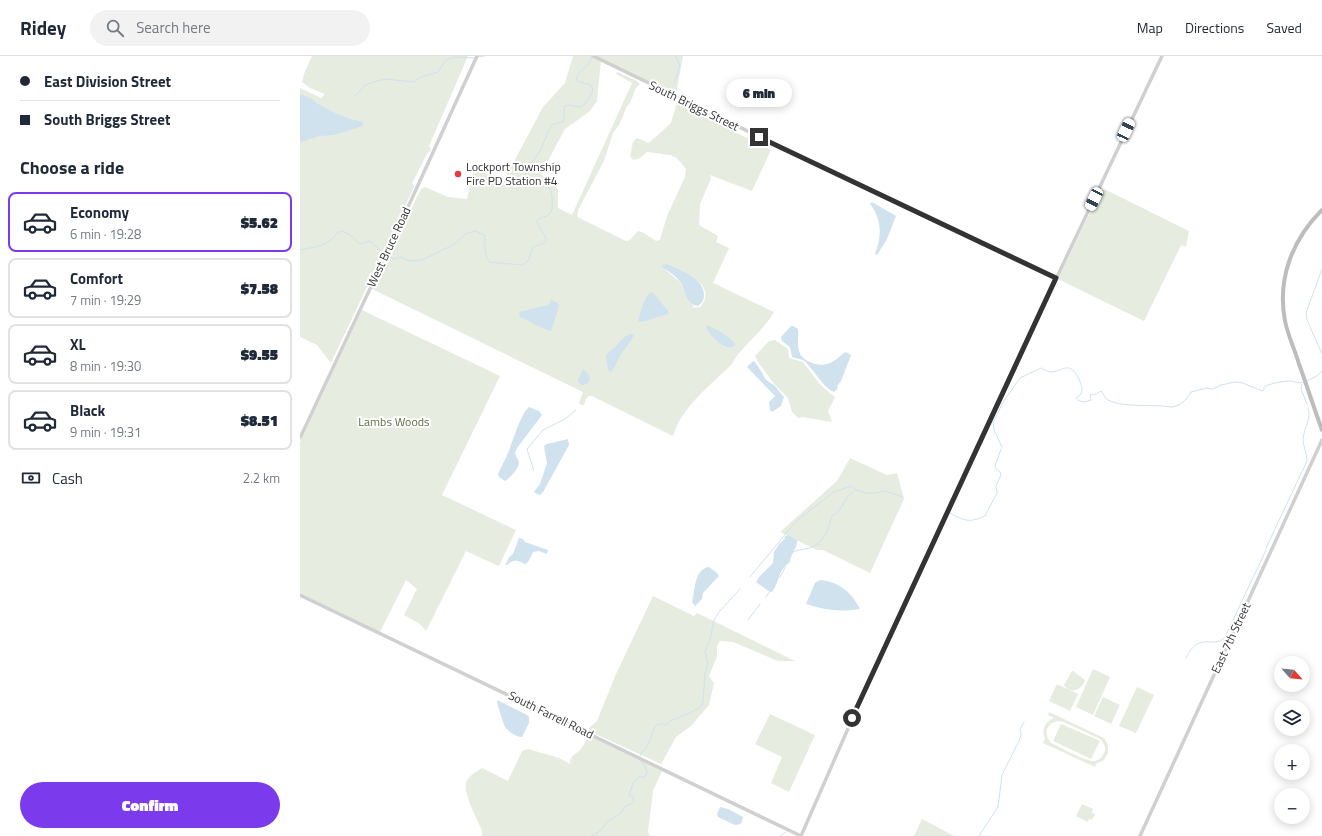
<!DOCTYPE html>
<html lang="en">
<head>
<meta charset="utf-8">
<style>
  body { margin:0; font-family:"Titillium Web",sans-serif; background:#f2f2f3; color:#1f2937; height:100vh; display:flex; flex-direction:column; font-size:15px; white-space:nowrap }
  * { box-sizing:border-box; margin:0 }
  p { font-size:13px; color:#747a83 }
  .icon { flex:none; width:22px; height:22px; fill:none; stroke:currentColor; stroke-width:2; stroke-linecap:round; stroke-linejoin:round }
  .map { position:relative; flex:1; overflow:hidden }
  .details { display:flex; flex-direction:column; background:#fff; width:300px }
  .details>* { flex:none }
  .banner { display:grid; align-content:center; height:88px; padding:0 20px; background:#fff }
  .needle { width:26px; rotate:117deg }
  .tools { position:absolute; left:974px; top:600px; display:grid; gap:8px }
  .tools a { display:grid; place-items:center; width:36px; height:36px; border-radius:50%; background:#fff; box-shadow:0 2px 10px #0003; font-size:20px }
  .end { position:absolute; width:18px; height:18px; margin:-9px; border:5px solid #333; background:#fff; box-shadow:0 0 0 2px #fff }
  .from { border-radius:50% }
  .bubble { position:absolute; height:28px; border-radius:14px; background:#fff; box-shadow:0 2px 10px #0003; font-size:13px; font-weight:800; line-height:28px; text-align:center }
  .car { position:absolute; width:12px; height:24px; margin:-12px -6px; border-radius:5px; box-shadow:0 0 3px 1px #0007; background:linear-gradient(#fff 24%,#345 0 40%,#fff 0 76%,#345 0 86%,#fff 0) }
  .banner b { display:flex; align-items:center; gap:14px; height:38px; font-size:15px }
  .banner b+b { border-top:1px solid #e0e1e3 }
  .banner i { width:10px; height:10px; background:#1f2937 }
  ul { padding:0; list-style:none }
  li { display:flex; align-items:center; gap:12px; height:60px; margin:0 8px 6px; padding:0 12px; border:2px solid #e0e1e3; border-radius:8px }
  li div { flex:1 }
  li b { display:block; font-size:15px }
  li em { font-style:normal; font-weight:800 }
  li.active { border-color:#7c3aed }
  li>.icon { width:36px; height:36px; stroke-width:1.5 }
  h2 { padding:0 20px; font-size:18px; line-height:48px }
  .pay { display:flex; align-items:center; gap:10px; height:44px; padding:0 20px; font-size:15px }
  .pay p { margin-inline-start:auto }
  .cta { display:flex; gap:8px; margin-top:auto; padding:8px 20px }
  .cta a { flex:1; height:46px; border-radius:24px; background:#7c3aed; color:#fff; font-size:16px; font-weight:800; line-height:46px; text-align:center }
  header { display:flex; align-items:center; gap:24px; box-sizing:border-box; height:56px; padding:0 20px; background:#fff; border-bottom:1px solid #e0e1e3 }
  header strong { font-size:19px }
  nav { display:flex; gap:22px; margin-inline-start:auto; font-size:14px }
  .search { width:280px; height:36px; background:#f2f2f3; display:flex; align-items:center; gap:10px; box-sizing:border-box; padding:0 14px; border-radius:22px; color:#747a83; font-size:15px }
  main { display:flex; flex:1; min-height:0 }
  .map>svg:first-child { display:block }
</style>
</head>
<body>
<header>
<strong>Ridey</strong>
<div class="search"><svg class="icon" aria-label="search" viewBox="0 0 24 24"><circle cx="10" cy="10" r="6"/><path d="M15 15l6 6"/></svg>Search here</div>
<nav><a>Map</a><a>Directions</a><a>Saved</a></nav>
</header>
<main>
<section class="details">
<div class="banner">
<b><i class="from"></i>East Division Street</b>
<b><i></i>South Briggs Street</b>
</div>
<h2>Choose a ride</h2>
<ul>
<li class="active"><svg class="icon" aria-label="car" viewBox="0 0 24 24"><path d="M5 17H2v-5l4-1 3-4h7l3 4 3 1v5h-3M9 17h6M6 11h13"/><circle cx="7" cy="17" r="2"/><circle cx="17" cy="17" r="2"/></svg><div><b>Economy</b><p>6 min · 19:28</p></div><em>$5.62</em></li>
<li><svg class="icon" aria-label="car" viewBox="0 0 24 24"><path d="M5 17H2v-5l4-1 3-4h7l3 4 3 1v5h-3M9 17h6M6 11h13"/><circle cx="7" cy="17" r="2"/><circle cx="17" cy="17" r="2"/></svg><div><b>Comfort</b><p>7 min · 19:29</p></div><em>$7.58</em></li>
<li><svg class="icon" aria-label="car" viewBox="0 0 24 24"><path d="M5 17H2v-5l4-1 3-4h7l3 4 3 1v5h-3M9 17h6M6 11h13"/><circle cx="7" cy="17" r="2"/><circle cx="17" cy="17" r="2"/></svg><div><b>XL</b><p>8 min · 19:30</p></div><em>$9.55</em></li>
<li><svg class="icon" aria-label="car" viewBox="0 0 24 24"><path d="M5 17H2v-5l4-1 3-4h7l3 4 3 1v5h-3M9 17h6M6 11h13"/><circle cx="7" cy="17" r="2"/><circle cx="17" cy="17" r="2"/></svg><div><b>Black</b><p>9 min · 19:31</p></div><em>$8.51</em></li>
</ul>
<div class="pay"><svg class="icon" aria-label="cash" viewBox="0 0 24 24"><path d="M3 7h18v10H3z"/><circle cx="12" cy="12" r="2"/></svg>Cash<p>2.2 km</p></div>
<div class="cta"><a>Confirm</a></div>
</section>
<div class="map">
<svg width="1022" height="780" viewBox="0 0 1022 780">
  <rect width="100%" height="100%" fill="#fff"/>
  <g fill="#e6ecdf" fill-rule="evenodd">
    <path d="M12 0H168L129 90 131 93 130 96H128L112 127 114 131 31 307 17 289 0 281V32L21 42 25 38 10 32 2 26 4 18Z"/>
    <path d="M273 0H383L376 38 301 4 297 45 290 55 265 73 241 118 258 133V152L272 159 332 27 316 18 317 16 337 25 340 28 336 32 330 47 327 50 320 67 313 77 304 105 278 154 277 161 326 185 330 184 338 175 344 177 356 185 360 184 367 160 385 121 386 113 377 102 370 99 347 96 340 102 333 104 330 100 333 86 337 82 349 87 371 67 377 47 471 94 452 135 410 119 411 123 400 148 399 169 418 180 416 186 429 192 413 227 474 256C463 276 442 289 431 309 410 330 382 350 373 380L292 340H289L286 343 284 349H281L279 347 283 336 72 233 121 133 125 131 148 141 167 143 174 112 203 126 243 51 265 27ZM368 208C380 215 410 225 405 242 405 245 402 248 400 251L393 252 394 250 391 247 380 226 363 212Z"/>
    <path d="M801 134H806L889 175 886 191 881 189 844 265 758 223Z"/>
    <path d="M62 254 200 320 142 439 216 474 199 510 166 495 126 575 120 568 104 559 117 533 106 524 80 576 0 537V386Z"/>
    <path d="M475 284 488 293 489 302 503 306 519 327 526 334 535 341 528 355 532 366 503 361 498 362 492 356 488 342 474 328 458 306 455 300 469 285Z"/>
    <path d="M550 402 587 419 597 417 604 443 570 517 523 494H517L480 476 537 425Z"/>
    <path d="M353 540 394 560 397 557 495 605H478L433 586 420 585 417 590V600L409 620 414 627 409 649 391 670 376 681 361 708 291 676 288 673 297 665 316 618Z"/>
    <path d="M793 613 810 621 793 659 776 651Z"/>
    <path d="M772 615H773L785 624C782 634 771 639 764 629Z"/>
    <path d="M757 628 778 638 770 655 749 645Z"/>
    <path d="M837 631 854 639 836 677 819 670Z"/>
    <path d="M803 641 820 649 811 668 794 660Z"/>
    <path d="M749 656 804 682 808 689V697L804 704 796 708 795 711 743 687 745 683C741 673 745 666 754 662L748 659ZM758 665 764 666 800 683C804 687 807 692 804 697 802 702 797 706 792 705 783 704 760 691 751 687 743 678 746 667 758 665Z"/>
    <path d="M470 658 515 679 489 736 471 727 482 701 455 688Z"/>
    <path d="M761 668 800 685 791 703 753 685Z"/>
    <path d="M289 680 362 715 353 735 348 776 350 780H182V775C178 764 163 738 166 727 168 720 177 715 182 712L208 725 222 695 228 693 259 702 270 708C270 700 274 699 279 695 283 691 286 684 289 680Z"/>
    <path d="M782 748 793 753 792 757 795 758 792 764 789 763 788 766 776 760Z"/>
    <path d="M622 763 654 780H614Z"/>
  </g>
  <g fill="#cfe2ee">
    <path d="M0 38 12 43 16 47 35 57 50 63 63 66V70L34 79 20 80 0 86Z"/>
    <path d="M572 146 596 160 587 183 577 199 575 198C582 181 582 163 570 148Z"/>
    <path d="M368 208C381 215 405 222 404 240 404 244 401 248 398 250 386 248 386 236 381 227 377 221 370 216 363 212L362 209Z"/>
    <path d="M351 236 355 239 369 256 368 258 341 266 338 265C341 255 343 243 351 236Z"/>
    <path d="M251 244 258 247 259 250 251 275 242 272 220 261 219 258 220 256 238 251 249 249Z"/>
    <path d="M407 269 421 276 434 286 435 289C427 298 409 279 406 271Z"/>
    <path d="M491 270H493L498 273C499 280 497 287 499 295 502 306 520 312 530 307 536 305 540 299 546 296L551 299 541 325 537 330 538 332 534 336C523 332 514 313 504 305 500 302 496 303 492 301L490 291 482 285 481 281Z"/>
    <path d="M330 278 334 279C330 288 323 294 319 302 316 307 315 313 310 316L308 314 306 299C309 295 315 292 318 288 322 283 323 281 330 278Z"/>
    <path d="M453 305 455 306 461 315 466 324 474 329 484 341 481 350 472 356 470 354 469 346 475 340 447 311Z"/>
    <path d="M283 313 289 319 290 324 287 328 282 329 278 326V324Z"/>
    <path d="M229 351 239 355 242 359 217 392 215 397C216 400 218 403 219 406 219 413 210 422 205 425L199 421 198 418C202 409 207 400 210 392 214 381 221 358 229 351Z"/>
    <path d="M268 383 269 389 243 436 240 439 235 437 234 436 240 428 247 407 244 390 247 388Z"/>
    <path d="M488 479 497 484C498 492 490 498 490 506 478 513 480 526 472 536H470L456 526 460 520 473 507 474 496 479 488 485 483 484 481Z"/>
    <path d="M219 482 223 483 225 486 248 494 247 498 239 495 233 496 228 506 225 508C214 503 214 504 205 510L209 501 213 498Z"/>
    <path d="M409 511 417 517 419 520 403 537 402 543 395 550 392 546C395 535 394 513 409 511Z"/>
    <path d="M520 524C540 526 551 536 560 553 541 556 524 554 506 548L515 527Z"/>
    <path d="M197 645H199L227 659 229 661V667L222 681C216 681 209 676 205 671 204 669 197 648 197 645Z"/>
    <path d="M420 751 428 753 443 761 441 768 435 769 418 761 417 758Z"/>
  </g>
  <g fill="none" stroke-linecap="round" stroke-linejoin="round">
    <g stroke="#cfe2ee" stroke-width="1">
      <path d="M178 1 185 0"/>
      <path d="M374 28 380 10 376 0"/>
      <path d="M55 40 65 29 77 25 86 23 114 26 121 21 138 16 146 4 155 1 175 2"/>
      <path d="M0 194C9 192 20 191 28 186 35 181 35 176 43 175L50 179 60 188 70 185 84 198"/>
      <path d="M87 200 94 203 101 201 110 205 122 204 153 189 166 178 175 175 184 179C187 188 182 199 190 206L222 209 228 205 233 191 246 186C246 177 239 173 237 165 240 161 244 162 248 159 255 155 252 138 250 132L232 127 227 124 225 119 228 112 240 95 250 72 252 69 264 65V55L265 50C272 48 272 50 278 51 285 52 290 40 293 34L291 29 279 26 276 23C279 14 288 12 292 1"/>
      <path d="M1022 213 1006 257 1007 264 1022 298"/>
      <path d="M1007 325 1017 320 1022 315"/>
      <path d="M1002 328 1001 333 1007 348"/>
      <path d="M702 391 694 374 693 367 703 346 720 322 741 312C743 313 747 315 750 316 763 316 769 303 779 323 781 328 783 333 781 338L776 342C779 347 786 346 791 344L790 339 796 338 801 335C804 338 804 342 808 344 820 351 849 349 863 350 866 350 869 351 872 351 880 350 888 343 891 336L907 332 913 333 921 329 935 326 943 327 962 335 964 334V331C971 327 983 325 991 325 996 326 999 328 1004 326"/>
      <path d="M234 415 227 393 243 374 265 363 276 354"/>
      <path d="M650 457C664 465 670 467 685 460L697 437 696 430 701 419 700 416 697 414 695 410 701 393"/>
      <path d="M966 492 1007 405C1007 397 1003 390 1003 383 1004 371 1012 363 1008 352"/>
      <path d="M493 496C497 494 501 494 505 493 523 490 528 475 532 460 544 454 543 442 555 434"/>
      <path d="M450 521 492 470 500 462 534 436 552 430 556 434 567 437H575L585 435 603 441"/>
      <path d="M480 521 483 516 486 508"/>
      <path d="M466 541 470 535"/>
      <path d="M448 564 460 548"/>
      <path d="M886 602C899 574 913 594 925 581L966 494"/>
      <path d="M340 700C342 695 347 692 349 687 353 679 352 664 366 669L370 665 385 659H386L401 651 403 646 405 618 408 608 405 596 410 584 414 564 419 556 440 533"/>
      <path d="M291 780 299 776 307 766 318 759 323 754 324 751 334 746 333 741 329 739 333 727 338 721H345L347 716 344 708 340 705"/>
      <path d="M480 780 486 776"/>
      <path d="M679 780 698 751 702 719 719 685 721 679 720 674 724 666"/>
    </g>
    <g stroke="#d0d0d0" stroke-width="3.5">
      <path d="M293 0 571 135 756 223"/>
      <path d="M0 382 98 173 177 0"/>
      <path d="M0 539 501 780"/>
      <path d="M501 780 561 643 756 223 862 0"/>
      <path d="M840 780 1022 384"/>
    </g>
    <path stroke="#bdbdbd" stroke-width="4" d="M1022 154C992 184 977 223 985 265 988 280 995 294 999 308 1007 330 1014 352 1022 374"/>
  </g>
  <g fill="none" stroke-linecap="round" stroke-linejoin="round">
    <path stroke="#333" stroke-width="5" d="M459 81 756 222 552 662"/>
  </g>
  <circle fill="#e63946" stroke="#fff" stroke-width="1.5" cx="158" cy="118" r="4"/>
  <g text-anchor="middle" stroke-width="4" stroke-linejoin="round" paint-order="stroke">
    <g font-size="12" fill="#333" stroke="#fff">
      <text transform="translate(394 50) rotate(26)" y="4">South Briggs Street</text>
      <text transform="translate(89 191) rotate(-65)" y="4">West Bruce Road</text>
      <text transform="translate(931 582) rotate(-65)" y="4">East 7th Street</text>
      <text transform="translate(251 659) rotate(26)" y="4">South Farrell Road</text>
    </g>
    <g font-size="12" fill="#333" stroke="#fff" text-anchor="start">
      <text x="166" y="115">Lockport Township<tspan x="166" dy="14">Fire PD Station #4</tspan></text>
    </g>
    <g font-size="12" fill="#56703f" stroke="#fff">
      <text x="94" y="370">Lambs Woods</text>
    </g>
  </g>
</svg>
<div class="tools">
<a><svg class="needle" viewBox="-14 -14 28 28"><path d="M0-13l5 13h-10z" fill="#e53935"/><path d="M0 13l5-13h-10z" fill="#747a83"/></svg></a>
<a><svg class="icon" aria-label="layers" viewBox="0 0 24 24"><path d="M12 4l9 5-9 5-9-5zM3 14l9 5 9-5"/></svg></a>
<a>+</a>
<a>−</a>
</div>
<i class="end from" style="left:552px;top:662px"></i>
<i class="end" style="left:459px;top:81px"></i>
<div class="bubble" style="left:426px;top:23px;width:66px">6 min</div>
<i class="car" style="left:826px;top:74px;rotate:25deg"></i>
<i class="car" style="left:794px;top:143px;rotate:206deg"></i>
</div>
</main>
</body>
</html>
